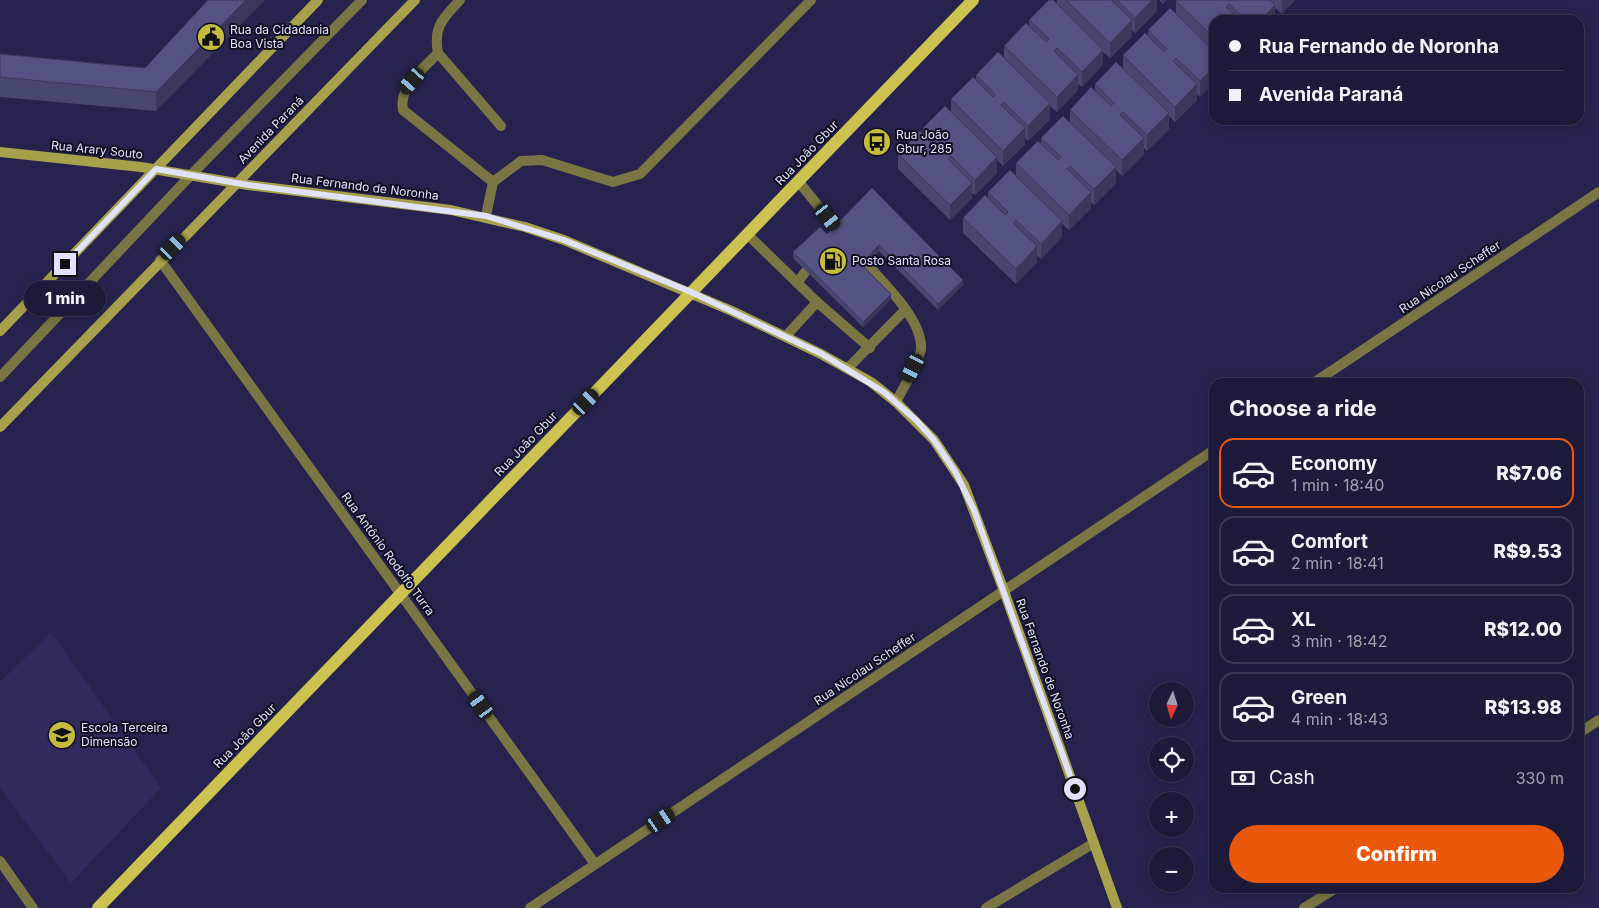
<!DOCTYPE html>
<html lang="en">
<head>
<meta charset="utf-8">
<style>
  body { margin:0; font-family:Inter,sans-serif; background:#252342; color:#f1f3f6; height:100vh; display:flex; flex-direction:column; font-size:19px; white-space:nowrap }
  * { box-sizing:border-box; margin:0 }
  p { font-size:16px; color:#a0a1af }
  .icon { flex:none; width:28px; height:28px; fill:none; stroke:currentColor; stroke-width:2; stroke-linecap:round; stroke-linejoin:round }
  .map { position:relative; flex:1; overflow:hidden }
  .details { position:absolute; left:1209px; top:378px; width:375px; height:515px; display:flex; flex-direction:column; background:#1d1a3a; border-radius:15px; box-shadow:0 2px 12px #0003,0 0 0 1px #3b3854 }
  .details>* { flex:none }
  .guide { position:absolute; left:1209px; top:15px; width:375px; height:110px; border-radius:15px; box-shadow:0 2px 12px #0003,0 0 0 1px #3b3854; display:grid; align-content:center; height:110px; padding:0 20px; background:#1d1a3a }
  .needle { width:32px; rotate:184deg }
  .fabs { position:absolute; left:1149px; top:682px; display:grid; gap:10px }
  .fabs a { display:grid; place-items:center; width:45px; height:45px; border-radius:50%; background:#1d1a3a; box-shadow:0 2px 12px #0003,0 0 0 1px #3b3854; font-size:25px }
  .end { position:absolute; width:22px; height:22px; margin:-11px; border:6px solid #e0e1fd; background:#111; box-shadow:0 0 0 2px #111 }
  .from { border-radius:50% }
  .bubble { position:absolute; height:35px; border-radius:18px; background:#1d1a3a; box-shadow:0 2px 12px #0003,0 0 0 1px #3b3854; font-size:16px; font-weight:800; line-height:35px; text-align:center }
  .car { position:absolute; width:15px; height:30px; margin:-15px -8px; border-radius:6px; box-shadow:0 0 4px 1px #0007; background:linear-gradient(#222 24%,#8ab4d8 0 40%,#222 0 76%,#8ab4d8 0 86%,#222 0) }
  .guide b { display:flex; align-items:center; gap:18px; height:48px; font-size:19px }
  .guide b+b { border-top:1px solid #3b3854 }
  .guide i { width:12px; height:12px; background:#f1f3f6 }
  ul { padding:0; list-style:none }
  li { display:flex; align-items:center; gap:15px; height:70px; margin:0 10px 8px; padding:0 10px; border:2px solid #3b3854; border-radius:15px }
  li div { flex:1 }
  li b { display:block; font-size:19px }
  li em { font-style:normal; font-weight:800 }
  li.active { border-color:#ea580c }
  li>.icon { width:45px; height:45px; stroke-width:1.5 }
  h2 { padding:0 20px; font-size:22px; line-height:60px }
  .pay { display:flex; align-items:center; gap:12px; height:55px; padding:0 20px; font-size:19px }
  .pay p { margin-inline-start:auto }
  .button { display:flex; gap:10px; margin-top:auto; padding:10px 20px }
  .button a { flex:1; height:58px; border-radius:30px; background:#ea580c; color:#fff; font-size:20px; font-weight:800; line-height:58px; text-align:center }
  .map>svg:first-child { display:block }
</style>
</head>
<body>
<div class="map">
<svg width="1599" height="908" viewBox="0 0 1599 908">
  <rect width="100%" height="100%" fill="#27234e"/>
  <path fill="#302a5d" d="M51 632 161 788 71 883 0 788V682Z"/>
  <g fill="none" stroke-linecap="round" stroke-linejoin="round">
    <g stroke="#7a7643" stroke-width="10">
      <path d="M460 0C443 19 433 26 438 53L501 126"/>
      <path d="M438 53C423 69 398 87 403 110L493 182"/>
      <path d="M798 181 837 229"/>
      <path d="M486 216 493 182 521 161 542 160 613 182 640 174 811 0"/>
      <path d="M747 234 817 302 870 348"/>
      <path d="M866 263C884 284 923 320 921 349 920 360 902 390 896 402"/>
      <path d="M797 283 806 271"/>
      <path d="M786 336 817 302"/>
      <path d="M848 368 905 310"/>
      <path d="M0 377 191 175 362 0"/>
      <path d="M986 908 1094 843"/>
    </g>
    <g stroke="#7a7643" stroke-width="10">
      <path d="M160 260 595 864"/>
      <path d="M1315 382 1599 192"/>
      <path d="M1579 733 1599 720"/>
      <path d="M0 861 33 908"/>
      <path d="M530 908 1214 450"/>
      <path d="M1304 908 1336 888"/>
    </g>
    <g stroke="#a7a14b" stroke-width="10">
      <path d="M0 152 141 167 248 185 451 210 525 227 564 240 732 311 821 354 871 382 896 402 934 440 964 485 1004 591 1117 908"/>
      <path d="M0 331 318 0"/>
      <path d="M0 427 415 0"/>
    </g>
    <path stroke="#cbc24f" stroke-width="12" d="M98 908 973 0"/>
  </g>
  <g fill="#484770">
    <path d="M208 0 156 111 0 97V54L145 68Z"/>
    <path d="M1057 0H1157V11L1135 33 1132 30V36L1110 58 1103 52V65L1082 87 1078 84V90L1057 112 1050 106V119L1028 141 1025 138V144L1003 166 997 160V173L975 195 972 193V198L950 220 898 169V154L923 134V128L951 112V99L976 80V75L1004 58V46L1029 26V20L1057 5Z"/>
    <path d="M1159 0H1167L1163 4Z"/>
    <path d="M1177 0H1295L1282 14 1275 8V20H1214V83L1200 97 1197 94V100L1175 122 1169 116V129L1147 151 1144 148V154L1122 176 1116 170V183L1094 205 1091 202V208L1069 230 1062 224V237L1041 259 1037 256V262L1016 284 963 233V218L988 198V192L1016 176V163L1041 144V138L1070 122V110L1095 90V84L1123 68V55L1148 36V30L1176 14V1Z"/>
    <path d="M872 188 963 285 938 310 879 251 864 266 891 299 863 327 793 258V252L827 234Z"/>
  </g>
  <g fill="#3b395b">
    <path d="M246 0H265L156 111V92Z"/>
    <path d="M1152 0H1157V11L1135 33V18Z"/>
    <path d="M1163 0H1167L1163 4Z"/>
    <path d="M1282 0H1295L1282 14Z"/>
    <path d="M1275 5V20H1261Z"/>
    <path d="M1132 20V36L1110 58V43Z"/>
    <path d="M1103 50V65L1082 87V72Z"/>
    <path d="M1214 67V83L1200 97V81Z"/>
    <path d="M1078 75V90L1057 112V97Z"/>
    <path d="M1197 84V100L1175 122V107Z"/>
    <path d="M1050 103V119L1028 141V126Z"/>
    <path d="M1169 113V129L1147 151V135Z"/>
    <path d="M1025 128V144L1003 166V151Z"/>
    <path d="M1144 138V154L1122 176V160Z"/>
    <path d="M997 157V173L975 195V180Z"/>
    <path d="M1116 167V183L1094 205V189Z"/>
    <path d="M972 183V198L950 220V205Z"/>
    <path d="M1091 192V208L1069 230V215Z"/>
    <path d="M1062 221V237L1041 259V244Z"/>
    <path d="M879 245V251L861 269V264Z"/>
    <path d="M1037 246V262L1016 284V269Z"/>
    <path d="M963 280V285L938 310V304Z"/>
    <path d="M891 294V299L863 327V322Z"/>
  </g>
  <g fill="#545282" stroke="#3b395b">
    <path d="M208 0H246L156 92 0 77V54L145 68Z"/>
    <path d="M1049 0H1053L1103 50 1082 72 1057 48 1054 51 1078 75 1057 97 1004 46 1026 23 1046 42 1049 39 1029 20Z"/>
    <path d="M1066 0H1111L1132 20 1110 43Z"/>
    <path d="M1117 0H1152L1135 18Z"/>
    <path d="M1177 0H1270L1275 5 1261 20H1246L1229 4 1226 7 1240 20H1214V38L1176 1Z"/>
    <path d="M1170 8 1214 51V67L1200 81 1176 58 1173 61 1197 84 1175 107 1123 55 1145 33 1164 52 1167 49 1148 30Z"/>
    <path d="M998 52 1050 103 1028 126 1004 102 1001 105 1025 128 1003 151 951 99 973 77 993 97 995 94 976 75Z"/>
    <path d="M1116 62 1169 113 1147 135 1123 112 1120 115 1144 138 1122 160 1070 110 1091 87 1111 106 1114 103 1095 84Z"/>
    <path d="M945 106 997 157 975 180 951 156 948 159 972 183 950 205 898 154 920 131 939 151 942 148 923 128Z"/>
    <path d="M1063 116 1116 167 1094 189 1070 166 1067 169 1091 192 1069 215 1016 163 1038 141 1058 160 1061 157 1041 138Z"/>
    <path d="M1010 170 1062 221 1041 244 1016 220 1013 223 1037 246 1016 269 963 218 985 195 1005 215 1008 212 988 192Z"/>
    <path d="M872 188 963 280 938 304 879 245 861 264 891 294 863 322 793 252 820 227 827 234Z"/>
  </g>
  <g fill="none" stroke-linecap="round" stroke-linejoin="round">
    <path stroke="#e0e1fd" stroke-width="6" d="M65 264 156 169 248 185 486 216 564 240 691 292 822 354 884 392 916 420 934 440 956 473 974 510 1075 789"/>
  </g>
  <defs>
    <symbol id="civic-disc" viewBox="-11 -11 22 22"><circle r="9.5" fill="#c5bc3d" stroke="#111023"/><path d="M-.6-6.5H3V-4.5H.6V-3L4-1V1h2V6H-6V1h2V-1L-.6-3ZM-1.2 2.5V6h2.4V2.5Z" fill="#111"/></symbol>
    <symbol id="bus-disc" viewBox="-11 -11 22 22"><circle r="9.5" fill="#c5bc3d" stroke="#111023"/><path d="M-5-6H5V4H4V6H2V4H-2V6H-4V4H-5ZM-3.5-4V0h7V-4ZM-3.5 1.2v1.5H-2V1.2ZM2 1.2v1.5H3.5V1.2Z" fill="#111"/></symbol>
    <symbol id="fuel-disc" viewBox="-11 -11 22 22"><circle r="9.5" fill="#c5bc3d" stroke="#111023"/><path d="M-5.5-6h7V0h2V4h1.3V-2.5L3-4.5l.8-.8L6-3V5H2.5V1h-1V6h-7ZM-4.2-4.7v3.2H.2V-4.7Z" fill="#111"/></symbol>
    <symbol id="school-disc" viewBox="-11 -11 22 22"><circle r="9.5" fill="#c5bc3d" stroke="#111023"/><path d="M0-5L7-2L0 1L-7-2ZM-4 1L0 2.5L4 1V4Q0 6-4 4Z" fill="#111"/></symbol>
  </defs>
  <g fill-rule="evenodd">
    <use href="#civic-disc" x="195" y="21" width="32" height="32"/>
    <use href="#bus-disc" x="861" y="126" width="32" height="32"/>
    <use href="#fuel-disc" x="817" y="245" width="32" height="32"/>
    <use href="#school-disc" x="46" y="719" width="32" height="32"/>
  </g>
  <g text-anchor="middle" stroke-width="4" stroke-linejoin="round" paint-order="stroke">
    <g font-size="12" fill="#e0e1fd" stroke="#111023" text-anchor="start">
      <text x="230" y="34">Rua da Cidadania<tspan x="230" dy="14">Boa Vista</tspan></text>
      <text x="896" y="139">Rua João<tspan x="896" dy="14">Gbur, 285</tspan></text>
      <text x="852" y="265">Posto Santa Rosa</text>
      <text x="81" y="732">Escola Terceira<tspan x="81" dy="14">Dimensão</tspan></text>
    </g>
    <g font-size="12" fill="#e0e1fd" stroke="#111023">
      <text transform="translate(271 130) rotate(-46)" y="4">Avenida Paraná</text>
      <text transform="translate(97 150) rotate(6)" y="4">Rua Arary Souto</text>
      <text transform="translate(807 153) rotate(-46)" y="4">Rua João Gbur</text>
      <text transform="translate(365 187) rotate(7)" y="4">Rua Fernando de Noronha</text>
      <text transform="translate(1450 277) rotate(-34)" y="4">Rua Nicolau Scheffer</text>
      <text transform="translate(526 444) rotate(-46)" y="4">Rua João Gbur</text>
      <text transform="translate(388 554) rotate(54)" y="4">Rua Antônio Rodolfo Turra</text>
      <text transform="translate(865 669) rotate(-34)" y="4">Rua Nicolau Scheffer</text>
      <text transform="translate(1045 669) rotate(70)" y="4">Rua Fernando de Noronha</text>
      <text transform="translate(245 736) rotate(-46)" y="4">Rua João Gbur</text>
    </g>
  </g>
</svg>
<div class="fabs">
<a><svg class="needle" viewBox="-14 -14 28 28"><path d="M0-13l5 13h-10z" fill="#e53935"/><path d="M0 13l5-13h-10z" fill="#a0a1af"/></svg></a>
<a><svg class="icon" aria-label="locate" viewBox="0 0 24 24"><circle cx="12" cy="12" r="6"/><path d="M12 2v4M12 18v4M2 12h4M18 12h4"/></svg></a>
<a>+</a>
<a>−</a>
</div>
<i class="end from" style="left:1075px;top:789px"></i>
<i class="end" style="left:65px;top:264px"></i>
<div class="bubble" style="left:24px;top:281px;width:82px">1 min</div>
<i class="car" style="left:412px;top:81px;rotate:221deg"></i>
<i class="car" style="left:828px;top:217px;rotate:141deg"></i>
<i class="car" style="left:173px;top:247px;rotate:45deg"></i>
<i class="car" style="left:913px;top:368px;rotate:206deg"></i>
<i class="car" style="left:586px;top:402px;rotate:44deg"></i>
<i class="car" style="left:481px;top:705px;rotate:324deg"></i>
<i class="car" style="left:661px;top:820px;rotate:56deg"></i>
<div class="guide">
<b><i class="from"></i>Rua Fernando de Noronha</b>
<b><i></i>Avenida Paraná</b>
</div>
<section class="details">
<h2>Choose a ride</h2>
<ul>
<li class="active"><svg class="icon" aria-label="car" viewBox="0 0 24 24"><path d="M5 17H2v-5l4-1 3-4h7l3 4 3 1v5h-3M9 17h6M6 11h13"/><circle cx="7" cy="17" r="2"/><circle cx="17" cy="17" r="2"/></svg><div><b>Economy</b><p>1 min · 18:40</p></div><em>R$7.06</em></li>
<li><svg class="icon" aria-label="car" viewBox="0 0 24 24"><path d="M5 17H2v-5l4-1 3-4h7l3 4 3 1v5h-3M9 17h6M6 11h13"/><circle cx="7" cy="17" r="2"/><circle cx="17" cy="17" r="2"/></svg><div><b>Comfort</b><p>2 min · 18:41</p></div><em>R$9.53</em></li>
<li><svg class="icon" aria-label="car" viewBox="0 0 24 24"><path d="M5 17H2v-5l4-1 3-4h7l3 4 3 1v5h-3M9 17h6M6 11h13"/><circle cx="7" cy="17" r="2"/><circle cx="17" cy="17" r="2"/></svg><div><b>XL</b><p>3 min · 18:42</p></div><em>R$12.00</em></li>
<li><svg class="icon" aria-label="car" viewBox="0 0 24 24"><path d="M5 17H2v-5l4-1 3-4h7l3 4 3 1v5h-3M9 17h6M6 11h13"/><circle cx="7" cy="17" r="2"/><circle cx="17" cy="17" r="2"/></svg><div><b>Green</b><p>4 min · 18:43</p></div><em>R$13.98</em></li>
</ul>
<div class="pay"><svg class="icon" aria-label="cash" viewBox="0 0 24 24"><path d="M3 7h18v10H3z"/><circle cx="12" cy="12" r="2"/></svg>Cash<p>330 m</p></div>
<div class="button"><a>Confirm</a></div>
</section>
</div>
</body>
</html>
